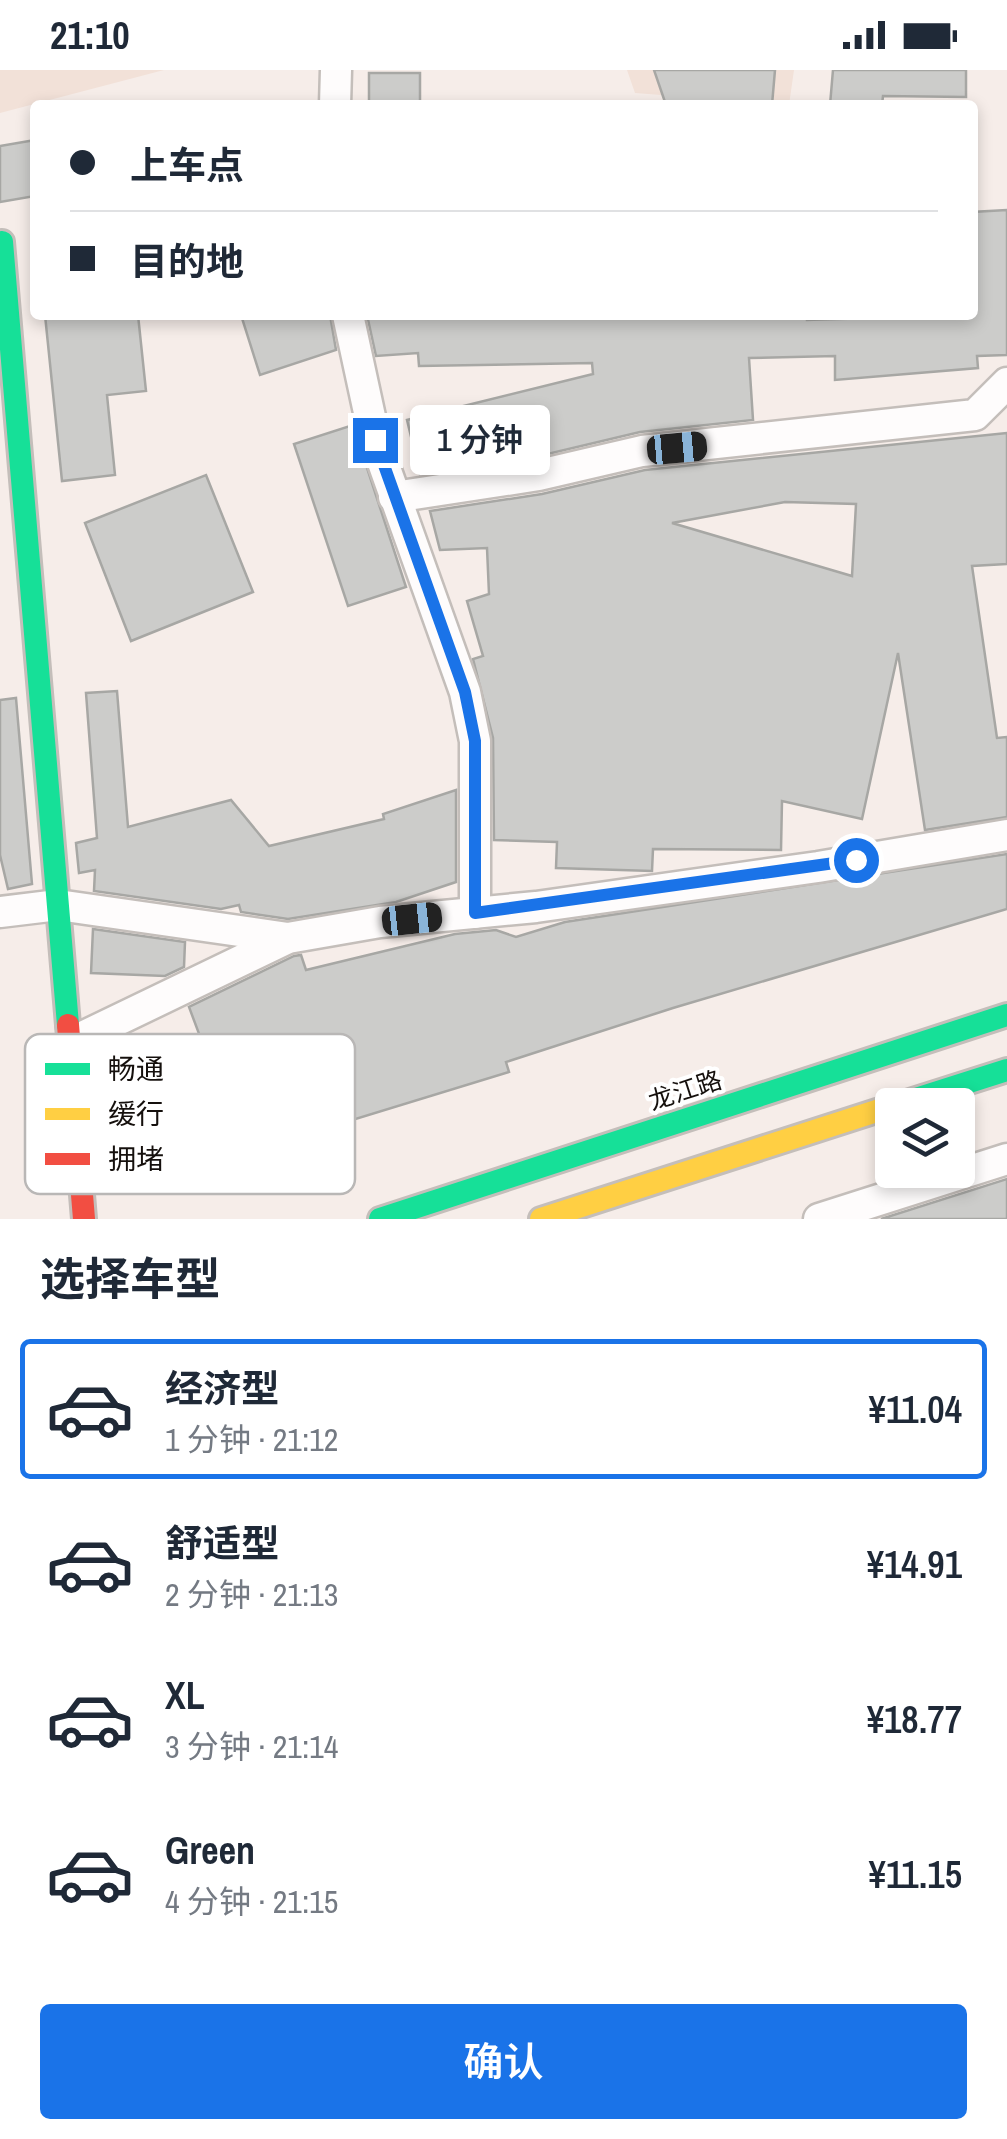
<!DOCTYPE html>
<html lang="zh">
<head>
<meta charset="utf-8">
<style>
  body { margin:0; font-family:"Archivo Narrow","Noto Sans SC",sans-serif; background:#f2f2f3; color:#1f2937; height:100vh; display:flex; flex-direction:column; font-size:38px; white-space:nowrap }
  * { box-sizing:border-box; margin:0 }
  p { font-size:32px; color:#747a83 }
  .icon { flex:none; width:55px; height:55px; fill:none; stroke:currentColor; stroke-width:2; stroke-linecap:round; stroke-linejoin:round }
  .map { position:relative; height:1149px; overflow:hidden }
  .drawer { display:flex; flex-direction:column; background:#fff; flex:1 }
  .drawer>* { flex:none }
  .top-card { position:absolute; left:30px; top:30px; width:948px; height:220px; border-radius:10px; box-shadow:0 5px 15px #0003; display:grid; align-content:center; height:220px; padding:0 40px; background:#fff }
  .fabs { position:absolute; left:875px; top:1018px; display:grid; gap:20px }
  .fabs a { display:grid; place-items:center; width:100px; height:100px; border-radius:10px; background:#fff; box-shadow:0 5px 15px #0003; font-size:50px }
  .end { position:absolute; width:45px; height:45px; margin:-22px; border:12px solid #1a73e8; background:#fff; box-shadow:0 0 0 5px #fff }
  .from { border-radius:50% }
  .bubble { position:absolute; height:70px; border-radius:10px; background:#fff; box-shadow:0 5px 15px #0003; font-size:32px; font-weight:600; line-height:70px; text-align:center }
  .car { position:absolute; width:30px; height:60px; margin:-30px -15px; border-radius:12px; box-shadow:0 0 8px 2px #0007; background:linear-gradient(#222 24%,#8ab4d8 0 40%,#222 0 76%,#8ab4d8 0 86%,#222 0) }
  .top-card b { display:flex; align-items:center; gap:35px; height:95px; font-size:38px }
  .top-card b+b { border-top:2px solid #e0e1e3 }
  .top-card i { width:25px; height:25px; background:#1f2937 }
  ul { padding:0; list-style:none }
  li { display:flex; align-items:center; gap:30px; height:140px; margin:0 20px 15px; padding:0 20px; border:5px solid transparent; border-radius:10px }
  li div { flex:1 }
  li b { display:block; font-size:38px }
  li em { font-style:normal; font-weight:600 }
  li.current { border-color:#1a73e8 }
  li>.icon { width:90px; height:90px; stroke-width:1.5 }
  h2 { padding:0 40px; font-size:45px; line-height:120px }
  .button { display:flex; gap:20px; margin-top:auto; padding:20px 40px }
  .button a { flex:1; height:115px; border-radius:10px; background:#1a73e8; color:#fff; font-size:40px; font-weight:600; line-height:115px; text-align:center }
  .status { display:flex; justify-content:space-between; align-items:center; height:70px; padding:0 50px; background:#fff; direction:ltr }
  .status svg { height:28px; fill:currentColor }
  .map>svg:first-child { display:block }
</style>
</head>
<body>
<div class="status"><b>21:10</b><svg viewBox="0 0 49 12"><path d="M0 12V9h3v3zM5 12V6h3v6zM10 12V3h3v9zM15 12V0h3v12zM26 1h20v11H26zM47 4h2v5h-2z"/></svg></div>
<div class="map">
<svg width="1007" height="1149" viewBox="0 0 1007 1149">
  <rect width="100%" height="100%" fill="#f6ede9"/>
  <g fill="#f2e1d8">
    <path d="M0 0H164L0 43Z"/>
    <path d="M627 0H794L789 35 635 23Z"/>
  </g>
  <g fill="#ccccca" stroke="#a7a7a4" stroke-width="2.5" fill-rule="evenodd">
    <path d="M654 0H775L772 35H666Z"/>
    <path d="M833 0H966V27L883 26 882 35H830Z"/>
    <rect x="369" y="3" width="51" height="32"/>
    <path d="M35 70V126L0 132V76Z"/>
    <path d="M1007 140V285L977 286 978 298 835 310V286L749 288 753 350 640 362 535 387 420 404 407 350 593 304 592 293 419 296 418 283 376 286 367 245H807V250L972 245V142Z"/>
    <path d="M45 245H138L146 321 107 325 115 405 62 411Z"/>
    <path d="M241 245H330L336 280 260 305Z"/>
    <path d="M353 355 406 517 348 536 294 374Z"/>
    <path d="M1007 363V494L972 496 997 668 1007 667V747L925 760 898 583 862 749 782 731 781 780 653 779 652 801 556 798 557 772 494 770 493 668 473 589 483 586 467 531 489 524 487 478 440 480 430 441 542 424 645 400ZM785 432 856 434 852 506 672 453Z"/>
    <path d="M206 405 253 522 131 571 85 453Z"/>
    <path d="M117 621 128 757 231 730 269 776 384 749 383 744 456 720V812L396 832 288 849 241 842 239 835 221 839 94 821 95 800 79 803 76 773 97 768 86 623Z"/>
    <path d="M16 628 32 814 8 819 0 785V630Z"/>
    <path d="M1007 784V839L673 938 506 992 509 1002 287 1070 274 1028 121 1086 97 1023V1017L204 977 189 937 294 886 301 885 306 900 455 864 496 860 516 867 565 852Z"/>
    <path d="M93 859 185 872 184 897 165 906 91 903Z"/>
    <path d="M1007 1109V1149H881Z"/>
  </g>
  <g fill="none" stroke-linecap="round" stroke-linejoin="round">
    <defs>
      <g id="street">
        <path d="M335 35 336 0"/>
        <path d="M348 245 375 370 465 622 475 671V843"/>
        <path d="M394 427 539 405 642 381 975 345 1007 313"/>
        <path d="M0 842 58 835 288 868"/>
        <path d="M70 973 288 868 380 852 536 837 818 797 1007 765"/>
        <path d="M819 1149 1007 1089"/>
      </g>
      <g id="fast">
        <path d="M2 172 68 955"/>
        <path d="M897 1035 1007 1000"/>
        <path d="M380 1149 1007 945"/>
      </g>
      <path id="slow" d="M541 1149 892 1036"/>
      <path id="jam" d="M68 955 84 1149"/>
    </defs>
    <use href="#street" stroke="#c4beba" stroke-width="35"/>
    <use href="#fast" stroke="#c4beba" stroke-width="28"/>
    <use href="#slow" stroke="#c4beba" stroke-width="28"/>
    <use href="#jam" stroke="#c4beba" stroke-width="28"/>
    <use href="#street" stroke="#fefcfc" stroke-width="30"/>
    <use href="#fast" stroke="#16e098" stroke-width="22"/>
    <use href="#slow" stroke="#ffcf43" stroke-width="22"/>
    <use href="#jam" stroke="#f24e42" stroke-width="22"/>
  </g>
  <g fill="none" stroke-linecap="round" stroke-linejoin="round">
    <path stroke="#1a73e8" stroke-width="12" d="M375 370 465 622 475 671V843L856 790"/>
  </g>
  <g text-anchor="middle" stroke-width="8" stroke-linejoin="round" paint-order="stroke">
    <g font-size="25" fill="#15100d" stroke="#fff">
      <text transform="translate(685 1020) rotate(-18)" y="9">龙江路</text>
    </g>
  </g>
  <rect x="25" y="964" width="330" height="160" rx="15" fill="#fff" stroke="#b9b7b6" stroke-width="2.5"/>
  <rect x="45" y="993" width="45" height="12" fill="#16e098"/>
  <rect x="45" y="1038" width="45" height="12" fill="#ffcf43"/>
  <rect x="45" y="1083" width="45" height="12" fill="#f24e42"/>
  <g font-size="28" fill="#15100d">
    <text x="108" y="1009">畅通</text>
    <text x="108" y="1054">缓行</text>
    <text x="108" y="1099">拥堵</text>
  </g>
</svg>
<div class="fabs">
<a><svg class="icon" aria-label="layers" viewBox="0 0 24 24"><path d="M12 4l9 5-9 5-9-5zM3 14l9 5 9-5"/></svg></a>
</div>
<i class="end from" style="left:856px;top:790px"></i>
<i class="end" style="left:375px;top:370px"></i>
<div class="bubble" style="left:410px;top:335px;width:140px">1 分钟</div>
<i class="car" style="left:677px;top:378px;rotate:85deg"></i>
<i class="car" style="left:412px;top:849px;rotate:84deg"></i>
<div class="top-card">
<b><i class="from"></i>上车点</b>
<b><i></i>目的地</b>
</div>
</div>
<section class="drawer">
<h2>选择车型</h2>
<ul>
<li class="current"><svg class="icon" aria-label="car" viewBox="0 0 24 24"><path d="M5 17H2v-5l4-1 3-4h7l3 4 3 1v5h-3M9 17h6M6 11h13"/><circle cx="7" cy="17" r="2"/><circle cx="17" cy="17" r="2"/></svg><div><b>经济型</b><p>1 分钟 · 21:12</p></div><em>¥11.04</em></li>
<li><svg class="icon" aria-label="car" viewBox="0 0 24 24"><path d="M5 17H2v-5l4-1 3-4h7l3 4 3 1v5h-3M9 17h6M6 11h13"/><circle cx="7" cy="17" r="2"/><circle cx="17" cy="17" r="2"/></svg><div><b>舒适型</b><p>2 分钟 · 21:13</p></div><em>¥14.91</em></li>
<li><svg class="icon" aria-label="car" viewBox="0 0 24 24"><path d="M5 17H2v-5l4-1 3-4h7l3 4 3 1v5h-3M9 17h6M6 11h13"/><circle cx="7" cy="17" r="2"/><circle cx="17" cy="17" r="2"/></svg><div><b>XL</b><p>3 分钟 · 21:14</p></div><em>¥18.77</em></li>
<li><svg class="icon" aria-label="car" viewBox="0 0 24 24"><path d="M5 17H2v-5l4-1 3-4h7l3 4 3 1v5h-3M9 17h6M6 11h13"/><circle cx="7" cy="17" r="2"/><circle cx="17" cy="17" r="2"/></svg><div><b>Green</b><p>4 分钟 · 21:15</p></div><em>¥11.15</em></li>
</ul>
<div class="button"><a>确认</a></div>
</section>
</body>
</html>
